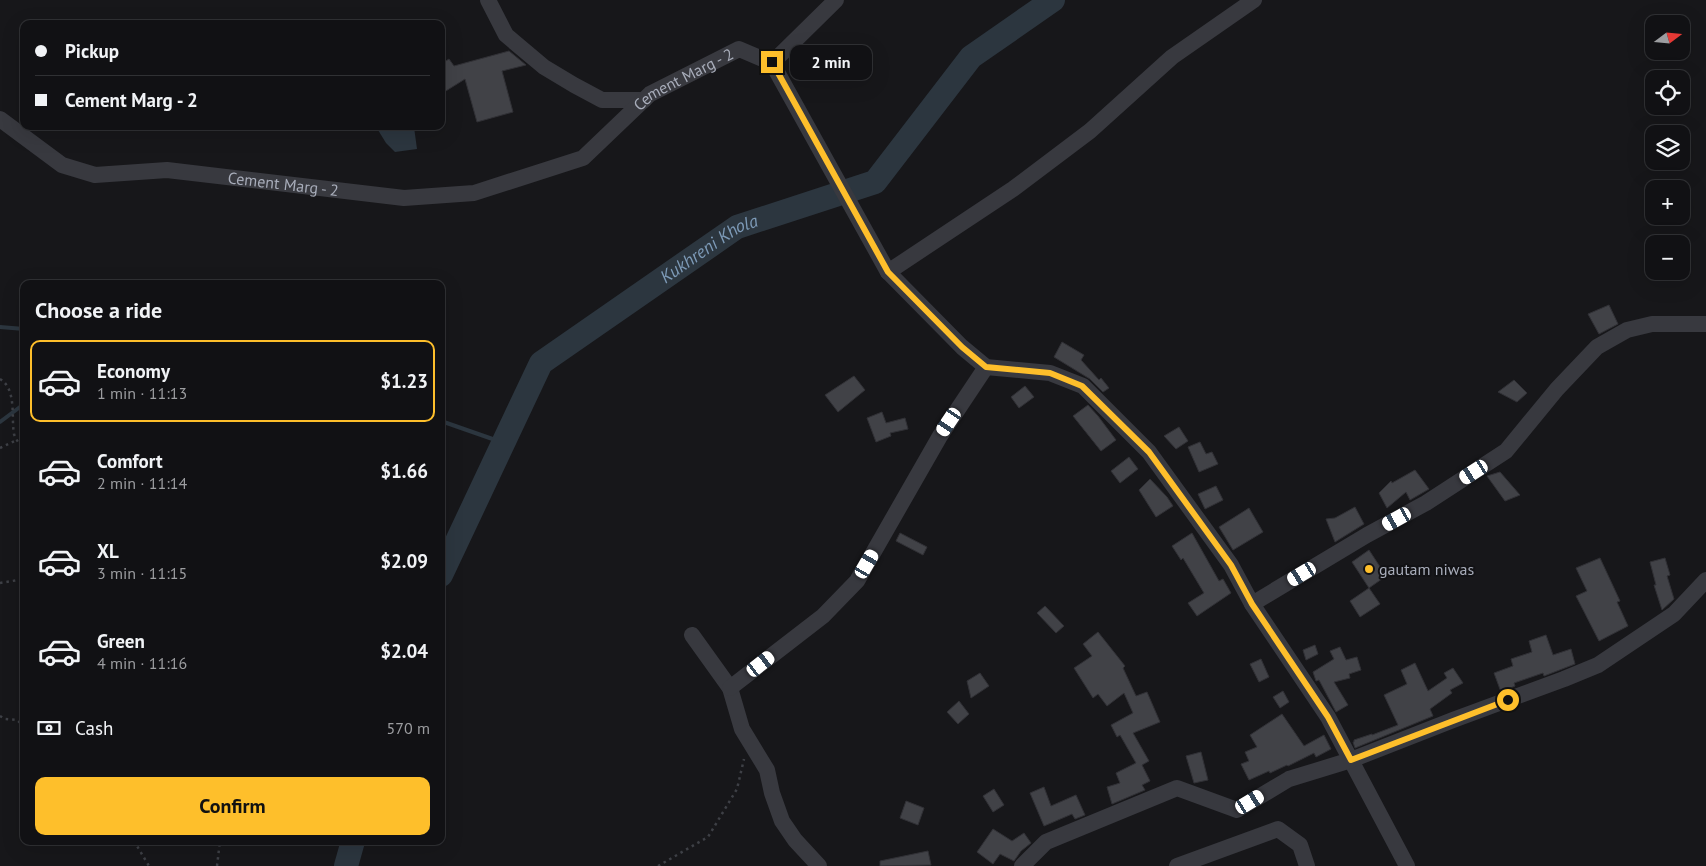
<!DOCTYPE html>
<html lang="en">
<head>
<meta charset="utf-8">
<style>
  body { margin:0; font-family:"PT Sans",sans-serif; background:#1e1f22; color:#f1f3f6; height:100vh; display:flex; flex-direction:column; font-size:19px; white-space:nowrap }
  * { box-sizing:border-box; margin:0 }
  p { font-size:16px; color:#9c9da0 }
  .icon { flex:none; width:28px; height:28px; fill:none; stroke:currentColor; stroke-width:2; stroke-linecap:round; stroke-linejoin:round }
  .map { position:relative; flex:1; overflow:hidden }
  .side { position:absolute; left:20px; top:280px; width:425px; height:565px; display:flex; flex-direction:column; background:#111114; border-radius:10px; box-shadow:0 5px 20px #0002,0 0 0 1px #303134 }
  .side>* { flex:none }
  .hud { position:absolute; left:20px; top:20px; width:425px; height:110px; border-radius:10px; box-shadow:0 5px 20px #0002,0 0 0 1px #303134; display:grid; align-content:center; height:110px; padding:0 15px; background:#111114 }
  .needle { width:32px; rotate:74deg }
  .buttons { position:absolute; left:1645px; top:15px; display:grid; gap:10px }
  .buttons a { display:grid; place-items:center; width:45px; height:45px; border-radius:10px; background:#111114; box-shadow:0 5px 20px #0002,0 0 0 1px #303134; font-size:25px }
  .end { position:absolute; width:22px; height:22px; margin:-11px; border:6px solid #febf2b; background:#111; box-shadow:0 0 0 2px #111 }
  .from { border-radius:50% }
  .bubble { position:absolute; height:35px; border-radius:10px; background:#111114; box-shadow:0 5px 20px #0002,0 0 0 1px #303134; font-size:16px; font-weight:700; line-height:35px; text-align:center }
  .car { position:absolute; width:15px; height:30px; margin:-15px -8px; border-radius:6px; box-shadow:0 0 4px 1px #0007; background:linear-gradient(#fff 24%,#345 0 40%,#fff 0 76%,#345 0 86%,#fff 0) }
  .hud b { display:flex; align-items:center; gap:18px; height:48px; font-size:19px }
  .hud b+b { border-top:1px solid #303134 }
  .hud i { width:12px; height:12px; background:#f1f3f6 }
  ul { padding:0; list-style:none }
  li { display:flex; align-items:center; gap:15px; height:82px; margin:0 10px 8px; padding:0 5px; border:2px solid transparent; border-radius:10px }
  li div { flex:1 }
  li b { display:block; font-size:19px }
  li em { font-style:normal; font-weight:700 }
  li.active { border-color:#febf2b }
  li>.icon { width:45px; height:45px; stroke-width:1.5 }
  h2 { padding:0 15px; font-size:22px; line-height:60px }
  .pay { display:flex; align-items:center; gap:12px; height:55px; padding:0 15px; font-size:19px }
  .pay p { margin-inline-start:auto }
  .button { display:flex; gap:10px; margin-top:auto; padding:10px 15px }
  .button a { flex:1; height:58px; border-radius:10px; background:#febf2b; color:#111; font-size:20px; font-weight:700; line-height:58px; text-align:center }
  .map>svg:first-child { display:block }
</style>
</head>
<body>
<div class="map">
<svg width="1706" height="866" viewBox="0 0 1706 866">
  <rect width="100%" height="100%" fill="#17171a"/>
  <path fill="#2c363f" d="M414 127 417 149 395 152 386 143 378 130Z"/>
  <g fill="none" stroke-linecap="round" stroke-linejoin="round">
    <g stroke="#2c363f" stroke-width="4">
      <path d="M0 327 24 329"/>
      <path d="M441 421 504 443"/>
      <path d="M0 422 24 404"/>
    </g>
    <g stroke="#2c363f" stroke-width="24">
      <path id="s1" d="M441 575 541 363 737 227 875 182 971 57 1053 0"/>
      <path d="M346 866 353 841"/>
    </g>
  </g>
  <g fill="#414247" stroke="#313136">
    <path d="M509 51 526 65 502 71 513 112 477 122 465 79 441 94V64L449 59 454 66Z"/>
    <path d="M1609 305 1618 324 1599 334 1588 314Z"/>
    <path d="M1062 342 1084 355 1081 360 1099 380 1101 378 1109 388 1103 392 1090 379 1054 357Z"/>
    <path d="M854 376 865 390 838 412 825 395Z"/>
    <path d="M1514 380 1527 393 1517 402 1498 392Z"/>
    <path d="M1025 386 1034 397 1019 408 1011 397Z"/>
    <path d="M1088 405 1098 416 1116 440 1101 451 1073 416Z"/>
    <path d="M882 412 886 423 905 418 908 429 890 433 891 436 876 442 867 418Z"/>
    <path d="M1179 427 1188 441 1176 449 1164 436Z"/>
    <path d="M1200 442 1206 454 1212 452 1218 464 1199 472 1188 447Z"/>
    <path d="M1129 457 1138 469 1120 483 1111 471Z"/>
    <path d="M1415 470 1429 489 1410 500 1406 492 1387 508 1379 493 1391 481 1392 483Z"/>
    <path d="M1500 472 1520 495 1505 501 1487 476Z"/>
    <path d="M1150 479 1167 497 1173 506 1156 517 1139 490Z"/>
    <path d="M1216 486 1223 500 1205 509 1198 494Z"/>
    <path d="M1355 507 1364 524 1335 542 1326 519 1335 518Z"/>
    <path d="M1249 508 1263 532 1233 550 1219 527Z"/>
    <path d="M900 533 927 547 923 555 896 541Z"/>
    <path d="M1192 533 1219 581 1223 579 1231 593 1197 616 1188 603 1204 593 1183 558 1181 560 1172 546Z"/>
    <path d="M1369 550 1386 576 1369 588 1352 562Z"/>
    <path d="M1600 558 1620 601 1617 602 1628 626 1599 641 1576 596 1587 591 1576 568Z"/>
    <path d="M1665 558 1670 575 1667 576 1674 599 1662 610 1654 585H1656L1650 562Z"/>
    <path d="M1369 588 1380 604 1360 617 1350 601Z"/>
    <path d="M1045 606 1064 626 1056 633 1037 613Z"/>
    <path d="M1098 632 1125 666 1123 668 1136 696 1147 692 1160 722 1133 733 1149 761 1142 765 1150 781 1142 785 1145 790 1112 804 1107 787 1120 783 1116 773 1136 763 1120 735 1117 737 1111 725 1133 713 1124 693 1107 706 1098 694 1093 698 1074 668 1092 656 1083 644Z"/>
    <path d="M1546 635 1553 655 1571 649 1575 664 1544 676 1543 673 1514 683 1515 686 1501 692 1494 673 1513 666 1511 659 1532 652 1529 641Z"/>
    <path d="M1315 645 1318 654 1306 660 1303 650Z"/>
    <path d="M1340 647 1346 660 1357 657 1361 670 1349 674 1350 678 1334 682 1348 705 1336 712 1319 680 1316 681 1313 672 1334 659 1330 651Z"/>
    <path d="M1261 659 1269 677 1259 682 1250 664Z"/>
    <path d="M1415 663 1428 691 1447 678 1444 673 1453 668 1463 683 1450 690 1452 693 1430 709 1433 716 1355 748 1353 742H1354V740L1372 734V735L1398 725 1384 695 1407 684 1401 670Z"/>
    <path d="M980 673 989 686 971 698 967 681Z"/>
    <path d="M1283 691 1289 702 1280 708 1273 697Z"/>
    <path d="M959 701 969 714 958 724 947 712Z"/>
    <path d="M1282 714 1304 746 1324 735 1331 749 1316 757 1314 753 1288 766 1287 765 1270 773 1269 771 1249 780 1241 764 1249 761 1245 752 1257 747 1250 735Z"/>
    <path d="M1201 752 1208 780 1194 783 1186 756Z"/>
    <path d="M1044 787 1051 806 1076 795 1085 815 1075 819 1072 814 1044 826 1030 793Z"/>
    <path d="M994 789 1004 805 993 812 983 796Z"/>
    <path d="M906 801 924 808 918 825 900 818Z"/>
    <path d="M993 829 1012 841 1024 833 1031 843 1021 851 1014 861 1000 854 993 864 977 852Z"/>
    <path d="M928 851 931 865 880 866V861Z"/>
  </g>
  <g fill="none" stroke-linecap="round" stroke-linejoin="round">
    <g stroke="#3e4046" stroke-width="2.5" stroke-dasharray="2.5 4" stroke-linecap="butt">
      <path d="M0 379C17 389 11 418 14 434 16 440 21 446 24 452"/>
      <path d="M0 448 17 440"/>
      <path d="M0 583 24 579"/>
      <path d="M0 716 5 719 17 720 24 726"/>
      <path d="M134 841 149 866"/>
      <path d="M217 866 220 841"/>
      <path d="M658 866 708 837 737 789 744 759"/>
    </g>
    <g stroke="#38393f" stroke-width="16">
      <path d="M488 0 506 35 544 67 574 85 602 100H644"/>
      <path d="M772 63 836 0"/>
      <path id="s2" d="M0 119 62 165 95 175 167 170 404 198 474 193 583 158 650 94 739 49 772 63 888 272 962 347 986 367 1050 373 1083 386 1149 452 1231 565 1252 604 1328 717 1407 866"/>
      <path d="M888 272 1013 189 1090 131 1172 57 1254 0"/>
      <path d="M1252 604 1367 535 1426 503 1506 451 1557 389 1597 347 1627 330 1652 324H1706"/>
      <path d="M692 635 730 688 742 729 767 770 772 793 782 821 795 840 819 866"/>
      <path d="M730 688 823 616 857 581 940 436 986 367"/>
      <path d="M1022 866 1046 842 1177 788 1237 810 1289 779 1351 760 1453 720 1564 679 1598 665 1674 614 1706 580"/>
      <path d="M1177 866 1278 829 1300 845 1307 866"/>
    </g>
  </g>
  <g fill="none" stroke-linecap="round" stroke-linejoin="round">
    <path stroke="#febf2b" stroke-width="6" d="M772 62 888 272 962 347 986 367 1050 373 1082 386 1149 452 1231 565 1252 604 1328 717 1351 760 1508 700"/>
  </g>
  <circle fill="#febf2b" stroke="#121215" stroke-width="2" cx="1369" cy="569" r="5"/>
  <g text-anchor="middle" stroke-width="4" stroke-linejoin="round" paint-order="stroke">
    <g font-size="16" fill="#a8adba" stroke="#121215">
      <text dy="6" stroke="none"><textPath href="#s2" startOffset="736">Cement Marg - 2</textPath></text>
      <text dy="6" stroke="none"><textPath href="#s2" startOffset="301">Cement Marg - 2</textPath></text>
    </g>
    <g font-size="16" fill="#a8adba" stroke="#121215" text-anchor="start">
      <text x="1379" y="575">gautam niwas</text>
    </g>
    <g font-size="18" font-style="italic" fill="#7d9ab7" stroke="#121215">
      <text dy="6" stroke="none"><textPath href="#s1" startOffset="438">Kukhreni Khola</textPath></text>
    </g>
  </g>
</svg>
<div class="buttons">
<a><svg class="needle" viewBox="-14 -14 28 28"><path d="M0-13l5 13h-10z" fill="#e53935"/><path d="M0 13l5-13h-10z" fill="#9c9da0"/></svg></a>
<a><svg class="icon" aria-label="locate" viewBox="0 0 24 24"><circle cx="12" cy="12" r="6"/><path d="M12 2v4M12 18v4M2 12h4M18 12h4"/></svg></a>
<a><svg class="icon" aria-label="layers" viewBox="0 0 24 24"><path d="M12 4l9 5-9 5-9-5zM3 14l9 5 9-5"/></svg></a>
<a>+</a>
<a>−</a>
</div>
<i class="end from" style="left:1508px;top:700px"></i>
<i class="end" style="left:772px;top:62px"></i>
<div class="bubble" style="left:790px;top:45px;width:82px">2 min</div>
<i class="car" style="left:949px;top:422px;rotate:214deg"></i>
<i class="car" style="left:1474px;top:472px;rotate:237deg"></i>
<i class="car" style="left:1397px;top:519px;rotate:241deg"></i>
<i class="car" style="left:867px;top:564px;rotate:30deg"></i>
<i class="car" style="left:1302px;top:574px;rotate:239deg"></i>
<i class="car" style="left:761px;top:664px;rotate:52deg"></i>
<i class="car" style="left:1250px;top:802px;rotate:59deg"></i>
<div class="hud">
<b><i class="from"></i>Pickup</b>
<b><i></i>Cement Marg - 2</b>
</div>
<section class="side">
<h2>Choose a ride</h2>
<ul>
<li class="active"><svg class="icon" aria-label="car" viewBox="0 0 24 24"><path d="M5 17H2v-5l4-1 3-4h7l3 4 3 1v5h-3M9 17h6M6 11h13"/><circle cx="7" cy="17" r="2"/><circle cx="17" cy="17" r="2"/></svg><div><b>Economy</b><p>1 min · 11:13</p></div><em>$1.23</em></li>
<li><svg class="icon" aria-label="car" viewBox="0 0 24 24"><path d="M5 17H2v-5l4-1 3-4h7l3 4 3 1v5h-3M9 17h6M6 11h13"/><circle cx="7" cy="17" r="2"/><circle cx="17" cy="17" r="2"/></svg><div><b>Comfort</b><p>2 min · 11:14</p></div><em>$1.66</em></li>
<li><svg class="icon" aria-label="car" viewBox="0 0 24 24"><path d="M5 17H2v-5l4-1 3-4h7l3 4 3 1v5h-3M9 17h6M6 11h13"/><circle cx="7" cy="17" r="2"/><circle cx="17" cy="17" r="2"/></svg><div><b>XL</b><p>3 min · 11:15</p></div><em>$2.09</em></li>
<li><svg class="icon" aria-label="car" viewBox="0 0 24 24"><path d="M5 17H2v-5l4-1 3-4h7l3 4 3 1v5h-3M9 17h6M6 11h13"/><circle cx="7" cy="17" r="2"/><circle cx="17" cy="17" r="2"/></svg><div><b>Green</b><p>4 min · 11:16</p></div><em>$2.04</em></li>
</ul>
<div class="pay"><svg class="icon" aria-label="cash" viewBox="0 0 24 24"><path d="M3 7h18v10H3z"/><circle cx="12" cy="12" r="2"/></svg>Cash<p>570 m</p></div>
<div class="button"><a>Confirm</a></div>
</section>
</div>
</body>
</html>
